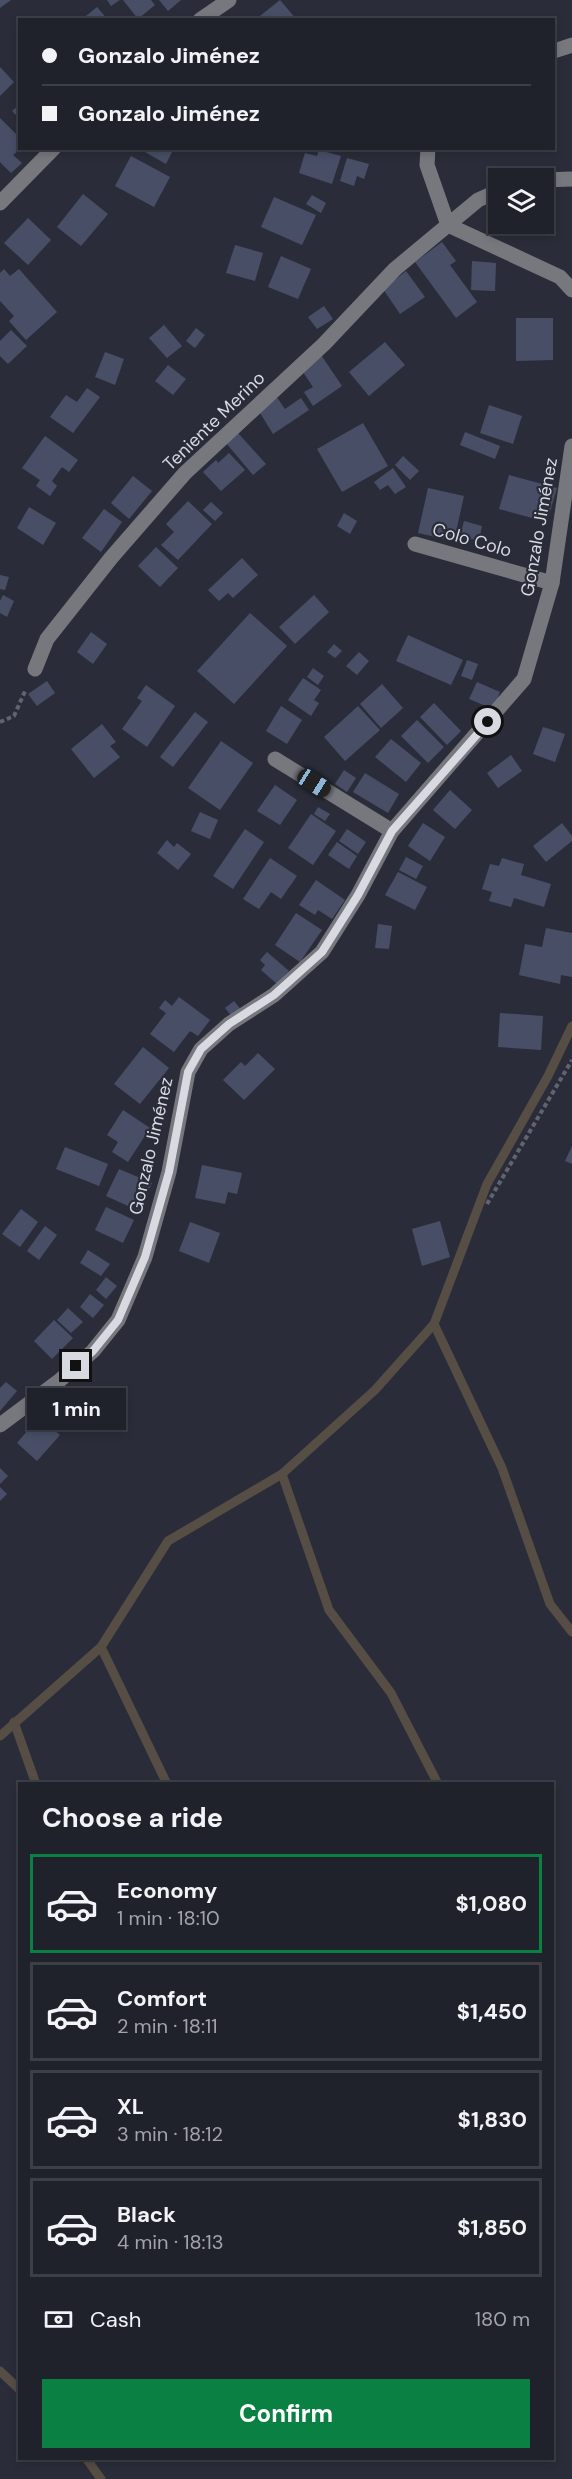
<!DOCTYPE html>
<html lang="en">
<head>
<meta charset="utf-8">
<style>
  body { margin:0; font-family:"DM Sans",sans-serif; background:#2d2f37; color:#f1f3f6; height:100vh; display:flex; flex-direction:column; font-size:22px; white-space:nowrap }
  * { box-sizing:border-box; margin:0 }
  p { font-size:20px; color:#a2a4a9 }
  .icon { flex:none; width:33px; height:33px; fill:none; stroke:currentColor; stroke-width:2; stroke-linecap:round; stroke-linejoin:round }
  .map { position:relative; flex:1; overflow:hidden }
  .side { position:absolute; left:18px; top:1782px; width:536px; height:678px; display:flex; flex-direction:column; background:#20222b; border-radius:0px; box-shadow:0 3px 9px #0003,0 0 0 2px #3d3f47 }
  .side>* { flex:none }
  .top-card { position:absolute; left:18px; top:18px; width:537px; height:132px; border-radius:0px; box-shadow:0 3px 9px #0003,0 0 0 2px #3d3f47; display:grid; align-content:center; height:132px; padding:0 24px; background:#20222b }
  .buttons { position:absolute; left:488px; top:168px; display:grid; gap:12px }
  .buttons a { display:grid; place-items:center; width:66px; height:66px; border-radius:0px; background:#20222b; box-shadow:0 3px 9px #0003,0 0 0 2px #3d3f47; font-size:30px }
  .end { position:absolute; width:27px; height:27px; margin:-14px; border:8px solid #d8dae2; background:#111; box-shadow:0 0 0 3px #111 }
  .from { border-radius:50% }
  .bubble { position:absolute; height:42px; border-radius:0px; background:#20222b; box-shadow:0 3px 9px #0003,0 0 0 2px #3d3f47; font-size:20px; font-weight:700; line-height:42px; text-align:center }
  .car { position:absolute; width:18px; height:36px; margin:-18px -9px; border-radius:8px; box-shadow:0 0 4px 2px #0007; background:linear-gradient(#222 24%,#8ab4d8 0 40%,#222 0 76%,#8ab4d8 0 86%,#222 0) }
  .top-card b { display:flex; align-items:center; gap:21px; height:57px; font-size:22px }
  .top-card b+b { border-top:2px solid #3d3f47 }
  .top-card i { width:15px; height:15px; background:#f1f3f6 }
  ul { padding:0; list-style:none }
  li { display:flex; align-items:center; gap:18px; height:99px; margin:0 12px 9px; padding:0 12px; border:3px solid #3d3f47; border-radius:0px }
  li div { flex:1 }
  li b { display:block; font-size:22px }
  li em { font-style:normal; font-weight:700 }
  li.current { border-color:#0b8043 }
  li>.icon { width:54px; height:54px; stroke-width:1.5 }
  h2 { padding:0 24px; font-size:27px; line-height:72px }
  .pay { display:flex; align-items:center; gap:15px; height:66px; padding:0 24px; font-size:22px }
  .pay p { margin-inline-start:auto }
  .button { display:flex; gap:12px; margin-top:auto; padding:12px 24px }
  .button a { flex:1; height:69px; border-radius:0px; background:#0b8043; color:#fff; font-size:24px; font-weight:700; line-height:69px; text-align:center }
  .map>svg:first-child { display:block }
</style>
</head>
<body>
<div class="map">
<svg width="572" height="2479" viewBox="0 0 572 2479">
  <rect width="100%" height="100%" fill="#2a2d39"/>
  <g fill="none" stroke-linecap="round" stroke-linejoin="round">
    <g stroke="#564d44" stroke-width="9">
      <path d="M434 1324 502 1468 550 1604 572 1632"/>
      <path d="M282 1474 329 1610 391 1693 438 1784"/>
      <path d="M101 1647 167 1784"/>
      <path d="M14 1722 36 1784"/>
      <path d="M0 1736 101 1647 168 1541 282 1474 375 1390 434 1324 487 1184 548 1076 572 1026"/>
      <path d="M0 2371 20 2390"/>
      <path d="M86 2458 101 2479"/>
    </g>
  </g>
  <g fill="#484e66">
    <path d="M0 0H11L0 8Z"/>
    <path d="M107 0H120L111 6Z"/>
    <path d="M123 0H151L155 5 138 19Z"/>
    <path d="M159 0H181L168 11Z"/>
    <path d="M280 0 297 20H255Z"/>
    <path d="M97 7 108 20H81Z"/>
    <path d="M0 67 14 82 0 96Z"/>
    <path d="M20 104V119L12 111Z"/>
    <path d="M0 118 20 138V149L13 155 22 163 11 173 0 162Z"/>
    <path d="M138 148H174L166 164Z"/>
    <path d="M319 150 341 156 332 184 299 173 305 153 317 156Z"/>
    <path d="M131 156 170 177 154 207 115 186Z"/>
    <path d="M347 158 369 164 364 179 357 176 354 186 340 181Z"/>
    <path d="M83 194 108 214 81 246 57 227Z"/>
    <path d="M312 195 326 203 321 213 306 204Z"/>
    <path d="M274 197 316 215 302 245 261 227Z"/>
    <path d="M28 218 51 240 28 265 4 243Z"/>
    <path d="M442 242 456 261 450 265 477 302 456 318 415 262Z"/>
    <path d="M235 245 263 253 255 281 226 273Z"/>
    <path d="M281 256 311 269 298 299 268 287Z"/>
    <path d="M472 261 496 263 495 291 471 290Z"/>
    <path d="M4 269 10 276 19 269 57 312 26 340 9 321 14 316 0 301V273Z"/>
    <path d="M406 271 425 297 400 314 383 289Z"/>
    <path d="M324 306 333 319 317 329 308 317Z"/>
    <path d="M516 318H553V360L516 361Z"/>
    <path d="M164 325 182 346 167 358 149 338Z"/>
    <path d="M196 328 205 335 195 348 186 341Z"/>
    <path d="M11 330 27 346 8 364 0 356V341Z"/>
    <path d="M385 342 405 365 369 396 349 372Z"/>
    <path d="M105 352 124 359 115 385 95 377Z"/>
    <path d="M319 352 342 386 313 406 304 392 313 387 301 369Z"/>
    <path d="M168 365 186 379 173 395 155 381Z"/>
    <path d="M87 388 100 397 73 433 50 417 66 395 77 402Z"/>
    <path d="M276 396 285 409 301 398 309 410 273 434 257 408Z"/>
    <path d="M489 405 522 416 513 444 480 433Z"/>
    <path d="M363 423 388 466 342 492 317 449Z"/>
    <path d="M465 432 500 446 495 459 460 445Z"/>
    <path d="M238 433 266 464 253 475 226 443Z"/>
    <path d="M45 436 78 460 69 472 62 467 52 481 57 486 50 496 36 486 40 480 22 468Z"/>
    <path d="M229 453 245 470 221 491 203 472 216 460 218 463Z"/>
    <path d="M403 456 419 471 410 480 395 465Z"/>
    <path d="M393 468 406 487 395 494 388 485 380 490 374 482Z"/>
    <path d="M509 475 557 488 547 522 499 509Z"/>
    <path d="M133 476 152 491 129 519 111 503Z"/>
    <path d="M428 488 464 496 454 541 418 533Z"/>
    <path d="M188 501 212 524 178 560 161 545 174 532 166 524Z"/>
    <path d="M211 502 223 513 215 521 203 510Z"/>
    <path d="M29 507 56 523 43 545 17 528Z"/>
    <path d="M104 509 122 522 101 552 82 538Z"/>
    <path d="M344 513 357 521 350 534 337 526Z"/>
    <path d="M464 521 482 526 479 541 460 536Z"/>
    <path d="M156 547 178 568 160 587 138 566Z"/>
    <path d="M242 558 258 575 233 598 228 593 219 601 208 590Z"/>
    <path d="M0 575 9 577 5 590 0 589Z"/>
    <path d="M3 595 14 601 7 617 0 613V601Z"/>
    <path d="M314 595 329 612 295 644 279 627Z"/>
    <path d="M250 613 287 646 234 704 197 671Z"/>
    <path d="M91 632 107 644 93 664 77 652Z"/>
    <path d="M408 635 463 660 451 685 396 661Z"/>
    <path d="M334 644 342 651 335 658 327 652Z"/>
    <path d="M359 652 369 661 357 675 346 666Z"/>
    <path d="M467 660 478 664 472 680 461 676Z"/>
    <path d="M313 668 324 676 318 685 307 677Z"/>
    <path d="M303 678 321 690 314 700 319 703 311 716 288 700Z"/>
    <path d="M47 681 55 693 37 706 28 694Z"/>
    <path d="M477 682 500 692 493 709 469 699Z"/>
    <path d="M382 684 403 708 381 728 360 704Z"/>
    <path d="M146 685 175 706 147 747 122 729 142 701 137 698Z"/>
    <path d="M434 703 461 731 447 745 420 717Z"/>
    <path d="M281 706 302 720 287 744 266 731Z"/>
    <path d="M358 706 380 730 345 761 324 737Z"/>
    <path d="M195 712 208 722 173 767 160 757Z"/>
    <path d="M417 720 444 747 428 763 401 736Z"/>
    <path d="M102 724 116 742 110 746 120 757 94 778 71 749Z"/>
    <path d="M543 727 565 734 555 762 533 754Z"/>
    <path d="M391 739 421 763 406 782 375 757Z"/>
    <path d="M221 741 253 763 220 810 188 788Z"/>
    <path d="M511 755 522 771 498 788 487 773Z"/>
    <path d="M344 770 356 778 347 792 335 784Z"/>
    <path d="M365 773 399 794 388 813 353 792Z"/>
    <path d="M275 785 297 800 280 825 257 811Z"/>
    <path d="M450 790 472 810 455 829 433 810Z"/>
    <path d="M318 807 330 814 325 821 314 814Z"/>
    <path d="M200 812 218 820 210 839 191 831Z"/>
    <path d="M311 814 336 831 313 865 288 848Z"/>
    <path d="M423 823 445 837 430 861 408 846Z"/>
    <path d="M562 823 572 836V841L546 862 533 846Z"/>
    <path d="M245 829 264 842 233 889 213 876Z"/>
    <path d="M347 829 366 842 358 854 339 841Z"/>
    <path d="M167 840 174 847 177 843 191 854 178 870 157 853Z"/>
    <path d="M337 842 357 856 349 869 328 855Z"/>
    <path d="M406 857 423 866 416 879 399 870Z"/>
    <path d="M270 858 297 876 281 899 271 892 259 909 243 899Z"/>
    <path d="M502 858 524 864 521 875 551 884 544 907 514 898 511 907 489 901 492 892 482 889 490 864 499 866Z"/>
    <path d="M398 872 427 887 415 910 385 895Z"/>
    <path d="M316 880 345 900 332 919 318 910 315 915 299 905Z"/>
    <path d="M296 913 322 930 300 962 275 945Z"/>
    <path d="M378 924 392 926 389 949 375 948Z"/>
    <path d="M546 928 572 933V977L561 975 560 984 519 975 525 944 542 947Z"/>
    <path d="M267 952 289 971 277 984 261 970 265 965 260 960Z"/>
    <path d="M179 997 210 1020 198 1036 190 1031 174 1052 150 1034 166 1013 159 1008 165 1000 172 1006Z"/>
    <path d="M234 1001 242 1011 233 1018 225 1008Z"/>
    <path d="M500 1013 543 1016 541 1050 498 1047Z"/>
    <path d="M143 1047 169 1068 140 1104 114 1084Z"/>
    <path d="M258 1053 275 1069 244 1100 223 1080 241 1062 245 1066Z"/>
    <path d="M123 1110 150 1128 128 1162 112 1152 118 1142 107 1135Z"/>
    <path d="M572 1146V1164L565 1161Z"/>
    <path d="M65 1147 108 1164 99 1186 56 1169Z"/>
    <path d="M202 1165 242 1173 237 1194 228 1192 225 1204 195 1198Z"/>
    <path d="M119 1169 152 1183 139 1211 106 1196Z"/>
    <path d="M106 1207 134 1220 123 1243 95 1230Z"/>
    <path d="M21 1209 38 1222 20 1247 2 1234Z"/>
    <path d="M440 1221 450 1257 422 1266 412 1229Z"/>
    <path d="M190 1222 220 1233 209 1263 179 1251Z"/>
    <path d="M45 1226 57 1235 39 1260 27 1251Z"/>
    <path d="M88 1250 110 1264 101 1276 80 1263Z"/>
    <path d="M106 1277 117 1286 106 1299 96 1290Z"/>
    <path d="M90 1294 104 1305 93 1318 80 1307Z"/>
    <path d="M68 1308 83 1322 71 1333 57 1320Z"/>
    <path d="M54 1320 73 1338 52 1359 34 1341Z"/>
    <path d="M6 1382 17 1391 0 1411V1388Z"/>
    <path d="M39 1417 60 1435 37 1461 17 1443Z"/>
    <path d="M0 1468 8 1476 0 1484Z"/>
    <path d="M0 1487 7 1494 0 1501Z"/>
  </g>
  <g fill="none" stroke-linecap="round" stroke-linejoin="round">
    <g stroke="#61646f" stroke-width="4" stroke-dasharray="4.5 3" stroke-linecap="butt">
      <path d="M0 722 14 716 26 689"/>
      <path d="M487 1204 572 1060"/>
    </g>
    <g stroke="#76787e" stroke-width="15">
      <path d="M200 20 229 0"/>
      <path d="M554 51 572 45"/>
      <path d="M428 148 427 165 448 225"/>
      <path d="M543 180 572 179"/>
      <path d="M0 203 54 148"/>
      <path d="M448 225 560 277 572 290"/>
      <path d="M415 544 552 583"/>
      <path d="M35 669 47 639 111 558 185 473 324 344 395 269 478 200 498 191"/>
      <path d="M275 759 392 831"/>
      <path d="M0 1425 59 1381 93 1351 118 1320 145 1257 169 1172 188 1072 201 1049 229 1024 274 995 322 952 358 895 392 831 524 679 552 583 572 446"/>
    </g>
  </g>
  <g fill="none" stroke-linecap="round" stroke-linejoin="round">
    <path stroke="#d8dae2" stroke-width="8" d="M76 1366 93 1351 118 1320 145 1257 169 1172 188 1072 201 1049 229 1024 274 995 322 952 358 895 392 831 488 722"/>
  </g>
  <g text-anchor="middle" stroke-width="4.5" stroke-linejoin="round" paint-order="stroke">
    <g font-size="18" fill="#d8dae2" stroke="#2a2d39">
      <text transform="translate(214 421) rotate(-44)" y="6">Teniente Merino</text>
      <text transform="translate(539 527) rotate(-80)" y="6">Gonzalo Jiménez</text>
      <text transform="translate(472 540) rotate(16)" y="6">Colo Colo</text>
      <text transform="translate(151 1146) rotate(-77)" y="6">Gonzalo Jiménez</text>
    </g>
  </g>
</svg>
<div class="buttons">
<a><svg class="icon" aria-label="layers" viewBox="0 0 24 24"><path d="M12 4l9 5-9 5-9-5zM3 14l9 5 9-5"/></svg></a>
</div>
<i class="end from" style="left:488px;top:722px"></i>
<i class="end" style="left:76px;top:1366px"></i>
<div class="bubble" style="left:27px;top:1388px;width:99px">1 min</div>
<i class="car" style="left:314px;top:783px;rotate:122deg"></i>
<div class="top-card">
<b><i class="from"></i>Gonzalo Jiménez</b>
<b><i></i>Gonzalo Jiménez</b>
</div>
<section class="side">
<h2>Choose a ride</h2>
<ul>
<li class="current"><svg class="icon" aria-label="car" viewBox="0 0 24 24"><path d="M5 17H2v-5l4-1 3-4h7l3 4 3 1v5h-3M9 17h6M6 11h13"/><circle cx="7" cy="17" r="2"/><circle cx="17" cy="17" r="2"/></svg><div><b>Economy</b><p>1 min · 18:10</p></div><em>$1,080</em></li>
<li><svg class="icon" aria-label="car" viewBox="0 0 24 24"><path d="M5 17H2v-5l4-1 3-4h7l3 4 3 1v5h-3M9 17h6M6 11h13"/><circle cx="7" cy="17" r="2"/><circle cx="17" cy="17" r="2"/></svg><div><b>Comfort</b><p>2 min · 18:11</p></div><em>$1,450</em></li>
<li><svg class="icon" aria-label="car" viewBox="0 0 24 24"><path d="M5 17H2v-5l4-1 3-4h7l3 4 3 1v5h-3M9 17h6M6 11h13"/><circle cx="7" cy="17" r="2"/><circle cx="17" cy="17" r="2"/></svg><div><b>XL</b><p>3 min · 18:12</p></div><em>$1,830</em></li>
<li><svg class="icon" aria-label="car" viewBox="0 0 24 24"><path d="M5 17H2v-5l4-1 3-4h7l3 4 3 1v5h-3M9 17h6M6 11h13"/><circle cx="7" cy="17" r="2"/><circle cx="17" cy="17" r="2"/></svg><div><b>Black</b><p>4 min · 18:13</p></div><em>$1,850</em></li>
</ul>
<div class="pay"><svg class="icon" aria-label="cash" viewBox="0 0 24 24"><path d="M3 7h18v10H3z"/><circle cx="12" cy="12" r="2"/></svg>Cash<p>180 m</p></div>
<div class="button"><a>Confirm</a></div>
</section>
</div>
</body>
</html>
